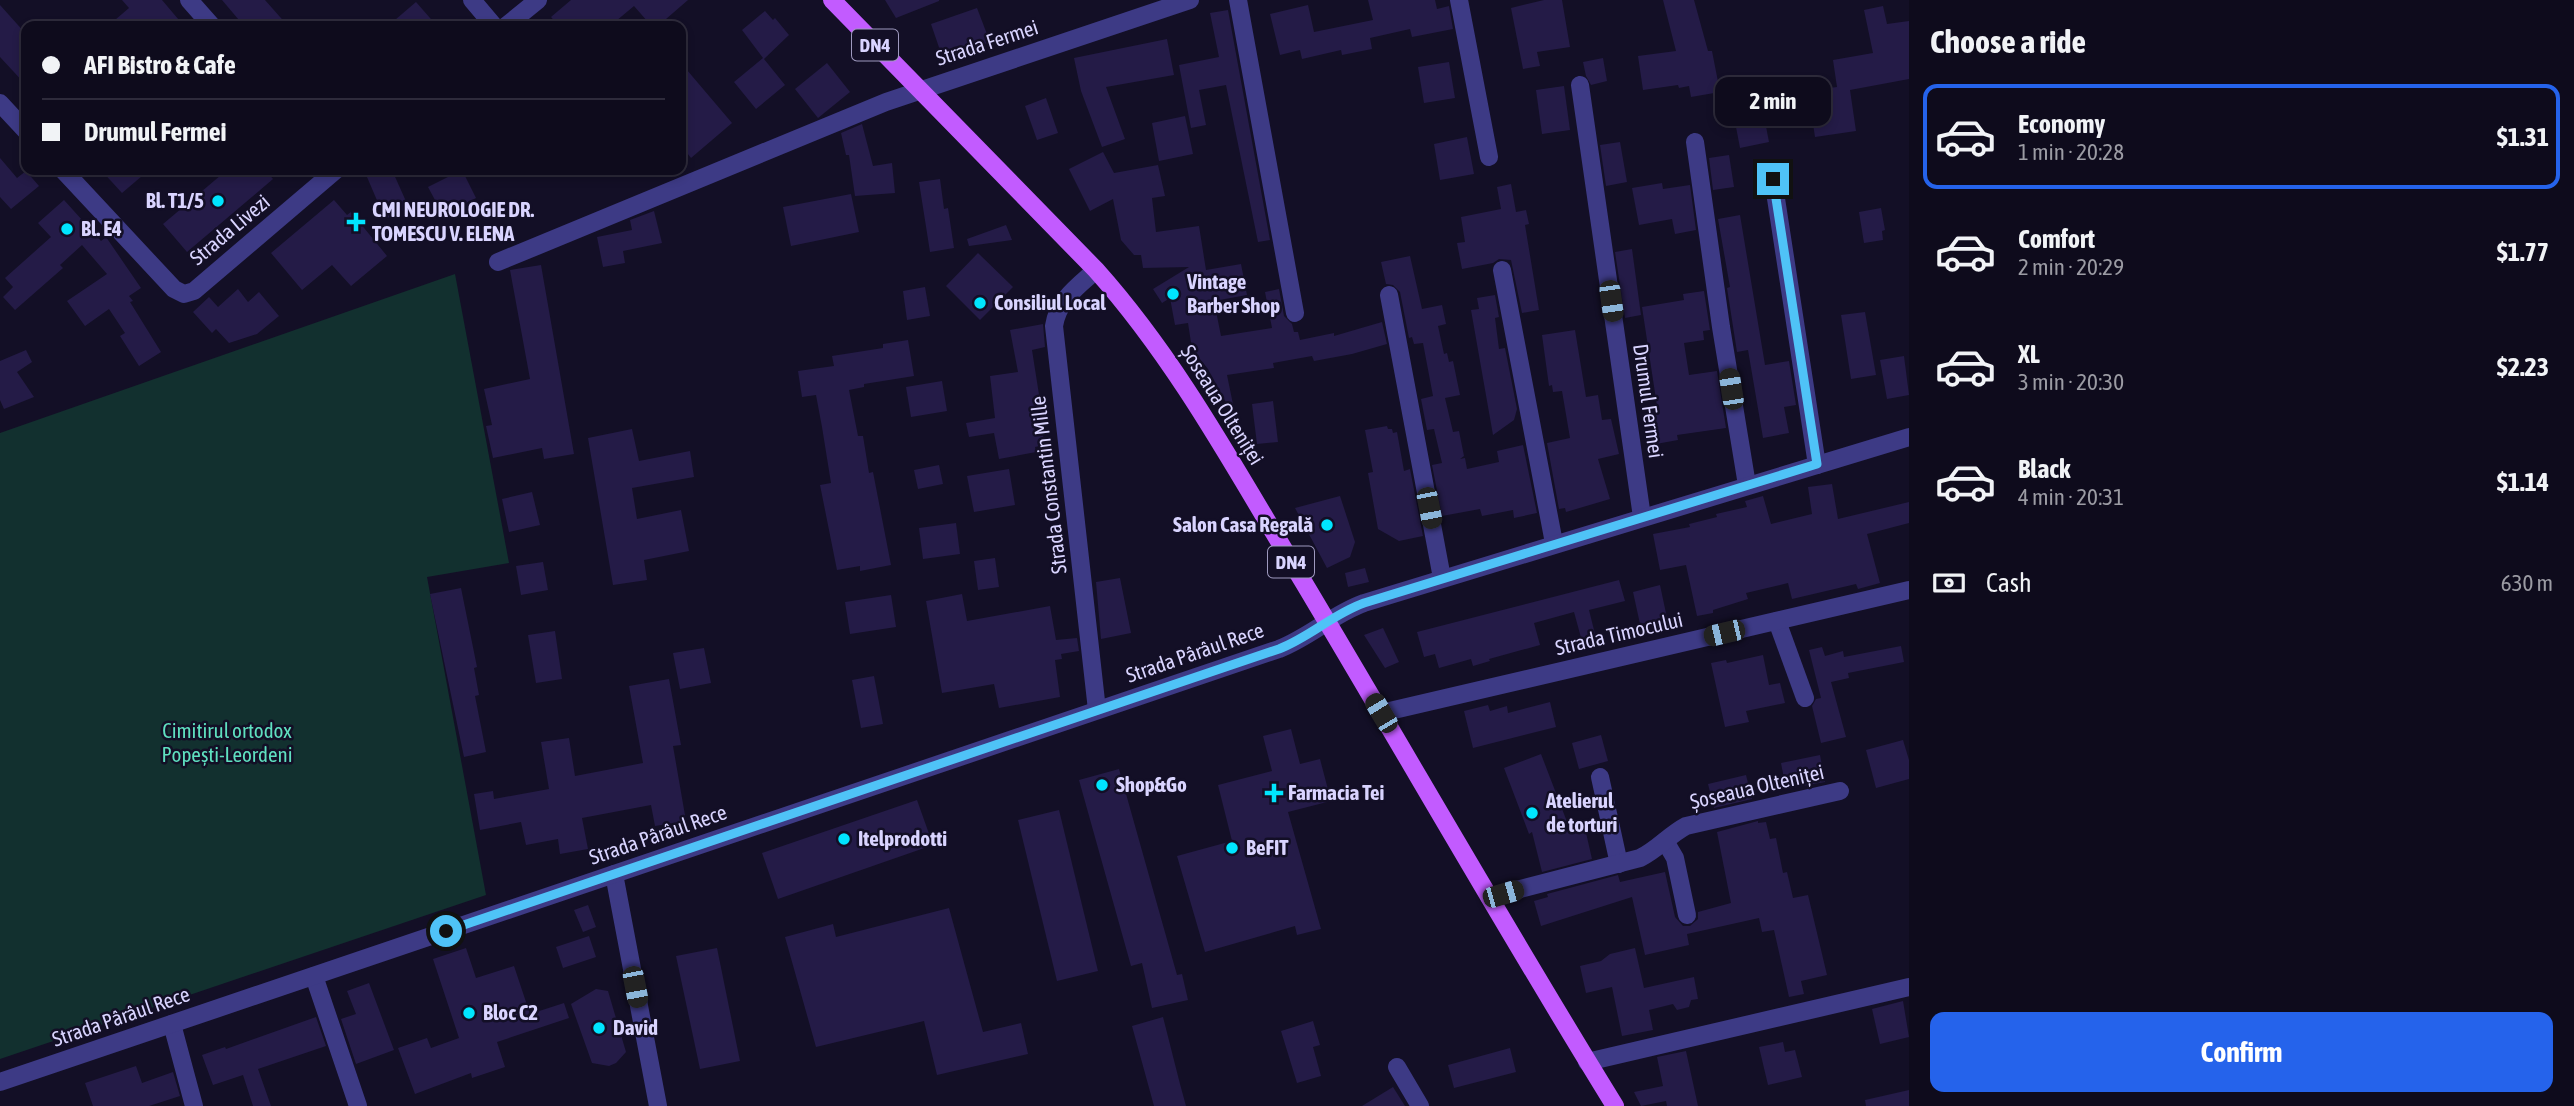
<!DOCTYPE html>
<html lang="en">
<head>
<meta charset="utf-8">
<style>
  body { margin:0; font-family:"Asap Condensed",sans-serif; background:#171425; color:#f1f3f6; height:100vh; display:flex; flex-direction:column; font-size:26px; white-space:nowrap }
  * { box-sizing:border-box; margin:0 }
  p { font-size:23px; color:#9b9ba3 }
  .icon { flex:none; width:38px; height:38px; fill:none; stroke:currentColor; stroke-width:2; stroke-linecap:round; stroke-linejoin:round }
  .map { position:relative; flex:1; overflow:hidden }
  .details { display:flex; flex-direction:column; background:#0e0b1c; width:665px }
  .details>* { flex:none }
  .hud { position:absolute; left:21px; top:21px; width:665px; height:154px; border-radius:14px; box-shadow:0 4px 10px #0003,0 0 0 2px #2e2b3b; display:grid; align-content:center; height:154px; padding:0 21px; background:#0e0b1c }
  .end { position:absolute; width:32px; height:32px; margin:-16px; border:9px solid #4fc3f7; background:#111; box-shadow:0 0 0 4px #111 }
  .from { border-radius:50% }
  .bubble { position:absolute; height:49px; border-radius:14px; background:#0e0b1c; box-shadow:0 4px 10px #0003,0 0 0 2px #2e2b3b; font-size:23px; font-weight:700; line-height:49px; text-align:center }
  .car { position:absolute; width:21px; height:42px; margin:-21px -10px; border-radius:9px; box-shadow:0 0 5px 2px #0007; background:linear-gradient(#222 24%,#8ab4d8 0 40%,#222 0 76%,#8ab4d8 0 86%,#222 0) }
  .hud b { display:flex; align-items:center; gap:24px; height:66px; font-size:26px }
  .hud b+b { border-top:2px solid #2e2b3b }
  .hud i { width:18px; height:18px; background:#f1f3f6 }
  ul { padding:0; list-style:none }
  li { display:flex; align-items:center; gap:21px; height:105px; margin:0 14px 10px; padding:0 7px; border:4px solid transparent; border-radius:14px }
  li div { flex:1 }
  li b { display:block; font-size:26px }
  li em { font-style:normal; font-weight:700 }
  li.current { border-color:#2563eb }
  li>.icon { width:63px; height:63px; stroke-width:1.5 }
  h2 { padding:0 21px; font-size:32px; line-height:84px }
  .pay { display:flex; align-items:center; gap:18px; height:77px; padding:0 21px; font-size:26px }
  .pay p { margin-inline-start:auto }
  .button { display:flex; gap:14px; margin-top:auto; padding:14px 21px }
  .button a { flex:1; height:80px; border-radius:14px; background:#2563eb; color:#fff; font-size:28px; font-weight:700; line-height:80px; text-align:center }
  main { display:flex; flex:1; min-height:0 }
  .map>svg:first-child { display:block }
</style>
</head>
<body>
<main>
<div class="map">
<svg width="1909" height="1106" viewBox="0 0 1909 1106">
  <rect width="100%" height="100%" fill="#130f26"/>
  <path fill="#12302f" d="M455 274 509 563 427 577 486 895 0 1059V433Z"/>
  <g fill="#241b47">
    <path d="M122 0H162L184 26H108L129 8Z"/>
    <path d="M222 0H265L288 26H244Z"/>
    <path d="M571 0H688L666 19 653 21 651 19 648 22 634 6 610 26H559L551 17Z"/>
    <path d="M885 0H939V1L896 18Z"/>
    <path d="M1368 0H1435L1437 9 1449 6 1453 29 1412 37 1410 29 1370 38 1372 49 1342 55 1341 50 1302 59 1300 50 1280 55 1270 14 1308 5 1314 32 1373 20Z"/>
    <path d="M1544 0H1562L1570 47 1537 52 1540 66 1523 69 1511 8Z"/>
    <path d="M1663 0H1694L1708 51H1712L1720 92 1691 97 1689 86 1679 88 1678 85 1643 90 1638 56 1676 51Z"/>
    <path d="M416 2 437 26H388Z"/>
    <path d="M0 5 26 34V85L0 57Z"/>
    <path d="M1883 6 1887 24 1909 21V79L1850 90 1856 131 1815 137 1808 91 1837 87 1833 60 1873 53 1864 10Z"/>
    <path d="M977 8 990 42 943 59 931 24Z"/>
    <path d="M1228 10 1270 240 1258 242 1226 85 1199 90 1206 125 1191 128 1179 65 1219 57 1210 13Z"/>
    <path d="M765 11 773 20 775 18 789 35 764 59 785 85 756 109 734 82 763 58 742 30Z"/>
    <path d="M1167 39 1174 75 1106 87 1125 139 1102 147 1081 91 1074 58Z"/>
    <path d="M1603 58 1607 81 1591 85 1586 76 1583 62Z"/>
    <path d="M1449 62 1455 98 1424 103 1418 67Z"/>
    <path d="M681 63 732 123 691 158 681 145Z"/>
    <path d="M827 63 850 92 818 118 795 89Z"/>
    <path d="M1758 85 1769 142 1740 148 1729 90Z"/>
    <path d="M1564 86 1570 130 1542 134 1536 90Z"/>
    <path d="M1046 98 1058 133 1037 140 1025 106Z"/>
    <path d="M1185 116 1193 154 1159 161 1152 123Z"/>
    <path d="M862 124 873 166 892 163 895 193 855 196 849 155H846L841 133Z"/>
    <path d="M1467 137 1474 174 1440 180 1434 144Z"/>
    <path d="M1620 142 1627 182 1606 186 1600 145Z"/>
    <path d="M1103 152 1114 173 1158 165 1165 196 1152 198 1156 232 1199 226 1206 270 1241 264 1247 295 1214 301 1221 336 1272 328 1265 292 1279 289 1284 316 1292 324 1294 332H1298L1300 340 1334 333V336L1382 322 1387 344 1352 354 1314 361 1312 356 1273 363 1274 368 1227 375 1234 409 1230 410 1208 369 1192 349 1188 323 1175 325 1170 298 1162 303 1153 289 1189 267 1143 268 1141 255H1134L1121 240 1113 199 1090 211 1069 169Z"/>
    <path d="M1729 155 1734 187 1713 190 1709 158Z"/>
    <path d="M0 158 17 178 26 171 39 186 11 209 0 197Z"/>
    <path d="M101 170H149L122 193Z"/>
    <path d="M227 170H265L273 179 187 252 163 224Z"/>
    <path d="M364 170H392L409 208 385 219Z"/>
    <path d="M462 170 476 198 443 215 428 187Z"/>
    <path d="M940 179 944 209 948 208 954 248 930 252 919 182Z"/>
    <path d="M1662 183 1663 189 1690 185 1696 230 1675 234 1672 219 1639 225 1632 188Z"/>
    <path d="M1511 184 1516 212 1526 210 1529 224 1525 225 1539 310 1522 313 1511 260 1499 259 1493 263 1462 269 1457 243 1465 242 1461 217 1501 209 1497 187Z"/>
    <path d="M851 194 859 232 791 246 783 207Z"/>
    <path d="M64 200 101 241 106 237 141 288 129 296 133 301 130 302 161 352 139 366 120 336 125 333 109 309 85 326 67 301 107 274 82 245 60 265 63 268 15 310 3 297 13 287 5 278 51 237 38 223Z"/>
    <path d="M334 200 347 215 351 212 387 256 351 286 332 265 302 290 271 253Z"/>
    <path d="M1881 208 1885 230 1882 231 1883 240 1864 243 1859 212Z"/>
    <path d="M654 211 662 243 623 251 625 263 603 267 597 237 632 230 630 220Z"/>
    <path d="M1740 215 1765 365 1789 361 1796 405 1784 407 1789 433 1763 438 1748 350 1737 352 1727 288 1730 287 1718 219Z"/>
    <path d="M1006 225 1012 240 969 246 967 239Z"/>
    <path d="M1632 249 1641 315 1625 318 1615 252Z"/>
    <path d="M978 253 1013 287 980 320 946 286Z"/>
    <path d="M1410 256 1422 309 1442 305 1446 324 1438 326 1444 354 1447 353 1449 362 1453 361 1460 395 1445 398 1453 432 1459 431 1464 456 1460 459 1465 458 1467 469 1499 462 1497 451 1523 445 1537 513 1514 518 1513 510 1482 516 1480 509 1442 516 1432 465 1442 463 1434 429 1427 430 1421 399 1433 396 1423 343 1414 344 1412 337 1409 338 1400 292 1393 285 1386 284 1381 262Z"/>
    <path d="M541 265 574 454 544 459 542 448 493 458 486 426 492 425 484 389 530 379 510 270Z"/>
    <path d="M925 287 930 316 907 320 903 291Z"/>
    <path d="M238 289 248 302 259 292 279 316 257 334 229 343 216 329 212 333 193 312 209 297 218 307Z"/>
    <path d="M1704 291 1710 330 1703 331 1704 340 1684 343 1689 375 1717 371 1726 428 1677 435 1678 440 1656 444 1649 408 1657 406 1642 307 1684 300 1683 294Z"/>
    <path d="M1495 295 1499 317 1495 318 1499 349 1505 348 1517 409 1514 420 1493 435 1471 310 1479 309 1477 298Z"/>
    <path d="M1865 312 1876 375 1851 379 1841 315Z"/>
    <path d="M1043 324 1045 347 1032 350 1040 401H1036L1045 445 1035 447 1036 452 999 459 994 433 969 437 966 423 995 418 990 376 1018 372 1010 330Z"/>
    <path d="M1575 330 1586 397 1598 395 1602 420 1611 419 1619 454 1598 459 1610 499 1566 512 1565 508 1559 509 1547 443 1570 438 1562 391 1553 392 1552 385 1549 386 1542 335Z"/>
    <path d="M908 340 914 376 864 384V387L849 390 858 436H863L869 473 873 472 891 565 860 571V566L837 570 820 485 831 483 822 427 816 395 802 397 798 371 834 366 832 356 883 348V344Z"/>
    <path d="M26 350 32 362 17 372 34 397 4 409 0 400V361Z"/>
    <path d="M1904 356 1909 395 1887 399 1880 360Z"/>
    <path d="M942 381 947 411 911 417 906 387Z"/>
    <path d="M1273 401 1278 442 1257 444 1252 404Z"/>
    <path d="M1387 426 1388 429H1392L1393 433 1397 432 1404 471 1410 469 1423 536 1399 541 1378 529 1368 473 1373 472 1365 430Z"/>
    <path d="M632 429 639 461 690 451 694 477 632 488 637 519 681 510 689 551 644 560 647 580 613 585 588 438Z"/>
    <path d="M939 465 943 484 918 489 914 470Z"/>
    <path d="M1009 469 1015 505 974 512 967 476Z"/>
    <path d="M1832 484 1838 519 1909 502V523L1867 534 1880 583 1858 589 1856 584 1792 599 1788 583 1746 593 1748 599 1713 610V613L1697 616 1686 565 1660 570 1653 534 1690 527 1689 524 1717 517 1716 514 1747 507 1745 501 1763 496 1771 524 1812 514 1808 487Z"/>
    <path d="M532 492 540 525 509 532 502 499Z"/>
    <path d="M1340 496 1355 542 1350 557 1327 568 1295 508Z"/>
    <path d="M956 523 960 554 923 559 919 528Z"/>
    <path d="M995 558 999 587 978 590 974 561Z"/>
    <path d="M543 562 548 590 521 595 516 566Z"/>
    <path d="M1365 568 1369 582 1348 587 1345 573Z"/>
    <path d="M1120 578 1131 633 1101 639 1096 582Z"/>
    <path d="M1619 580 1625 601 1589 610 1597 642 1583 645 1574 612 1534 623 1540 645 1489 659 1490 661 1473 666 1471 659 1439 668 1435 654 1424 657 1417 632Z"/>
    <path d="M1660 585 1667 618 1640 624 1633 592Z"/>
    <path d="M461 588 477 667 474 668 479 695 475 696 486 752 464 757 430 594Z"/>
    <path d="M962 594 967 621 1050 606 1056 640 1077 638 1079 651 1061 654 1062 659 1055 660 1060 697 999 708 994 684 942 693 926 601Z"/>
    <path d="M891 595 896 627 850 634 845 602Z"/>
    <path d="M1383 628 1399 662 1385 668 1364 635Z"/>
    <path d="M555 631 562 679 536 683 528 635Z"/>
    <path d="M1901 646 1904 662 1848 673 1849 678 1831 682 1846 737 1821 743 1812 706 1816 699 1821 698 1809 650 1822 647 1825 656 1843 651 1844 657Z"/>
    <path d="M704 648 711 683 680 689 673 653Z"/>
    <path d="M1763 655 1769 685 1780 683 1785 703 1746 711 1749 722 1725 727 1711 663 1726 660 1727 663Z"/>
    <path d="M874 676 883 724 861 728 852 680Z"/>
    <path d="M669 679 681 745 673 746 686 821 655 826 651 805 582 818 588 849 560 854 558 839 526 845 521 822 480 830 474 794 493 791 494 799 549 789 541 742 569 738 575 776 643 763 629 686Z"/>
    <path d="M1550 702 1556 727 1473 748 1464 711 1488 705 1490 711 1507 706 1508 713Z"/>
    <path d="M1291 729 1300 764 1320 759 1331 801 1288 812 1321 929 1297 935 1295 926 1205 952 1177 856 1232 841 1218 785 1272 771 1263 736Z"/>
    <path d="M1601 735 1608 761 1579 769 1572 743Z"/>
    <path d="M1903 740 1909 760V779L1876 788 1866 750Z"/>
    <path d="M1541 754 1569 827 1584 824 1592 859 1542 872 1532 832 1529 834 1504 768Z"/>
    <path d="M1820 755 1825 782 1786 789 1781 763Z"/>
    <path d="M1119 769 1177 975 1182 974 1188 1000 1152 1008 1142 963 1131 966 1079 780Z"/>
    <path d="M1746 775 1752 799 1714 808 1708 784Z"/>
    <path d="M917 800 933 845 778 899 762 853Z"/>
    <path d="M1059 810 1098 971 1057 981 1018 820Z"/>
    <path d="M1758 821V823L1766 822 1770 839 1776 838 1783 873 1787 872 1793 898 1808 895 1827 975 1801 981 1804 994 1789 997 1774 930 1762 932 1759 918 1687 934 1689 945 1645 955 1632 897 1541 926 1534 901 1548 897 1547 894 1618 875 1620 882 1665 872 1675 917 1683 926H1690L1698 919V912L1731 903 1717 832Z"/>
    <path d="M588 905 596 927 583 932 574 910Z"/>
    <path d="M949 908 983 1032 1021 1023 1028 1054 937 1075 924 1021 816 1047 785 937 833 924 836 937Z"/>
    <path d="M589 936 596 957 563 968 556 947Z"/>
    <path d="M466 948 476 978 514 966 530 1014 564 1003 569 1018 497 1042 505 1067 472 1078 471 1073 415 1094 398 1048 427 1038 431 1048 459 1038 433 959Z"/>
    <path d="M717 948 740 1061 700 1069 676 956Z"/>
    <path d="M1635 948 1644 988 1694 977 1698 999 1691 1000 1689 1007 1677 1010 1673 1004 1649 1010 1653 1030 1622 1036 1612 987 1586 993 1580 966 1601 961 1610 954Z"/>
    <path d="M369 983 394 1050 356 1064 341 1019 356 1014 347 991Z"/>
    <path d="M596 989 608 991 626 1052 616 1063 609 1066 592 1063 571 1004Z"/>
    <path d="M1903 1001 1909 1037 1880 1044 1872 1009Z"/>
    <path d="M316 1017 326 1046 258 1069 271 1106H253L243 1075 213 1085 202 1055 225 1047 226 1049Z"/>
    <path d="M1163 1017 1180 1084 1186 1106H1154L1132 1026Z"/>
    <path d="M1313 1021 1320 1045 1313 1047 1321 1076 1297 1083 1281 1031Z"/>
    <path d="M1783 1042 1785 1052 1795 1050 1802 1077 1768 1085 1759 1047Z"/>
    <path d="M1510 1048 1516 1072 1454 1088 1448 1065Z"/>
    <path d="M1686 1051 1698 1106H1667L1666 1101 1641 1106 1634 1092 1663 1086 1657 1057Z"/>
    <path d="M136 1066 142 1083 173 1072 180 1096 149 1106H93L85 1083Z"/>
    <path d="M1393 1087 1405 1106H1362Z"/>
    <path d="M1909 1090V1106H1866L1865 1100Z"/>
  </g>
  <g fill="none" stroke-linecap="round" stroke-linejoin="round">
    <g stroke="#3d3a85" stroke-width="18">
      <path d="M189 0 212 26"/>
      <path d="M472 0 494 26"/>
      <path d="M1238 0 1295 313"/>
      <path d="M1459 0 1489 157"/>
      <path d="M506 26 538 0"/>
      <path d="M1580 85 1642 517"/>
      <path d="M0 103 26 131"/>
      <path d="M1695 142 1721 327 1747 485"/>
      <path d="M63 170 174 289 184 294 194 291 336 170"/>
      <path d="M1773 179 1817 465"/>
      <path d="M498 262 886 102 1190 0"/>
      <path d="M1096 270C1077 287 1058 300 1054 326L1097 710"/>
      <path d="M1502 270 1554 543"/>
      <path d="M1389 295 1442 578"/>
      <path d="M1777 621 1805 698"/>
      <path d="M1381 713 1909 590"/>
      <path d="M1600 777 1619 864"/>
      <path d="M1665 841 1675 858 1687 915"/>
      <path d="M614 874 658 1106"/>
      <path d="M1489 897 1640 858C1657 850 1669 835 1686 826L1840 791"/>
      <path d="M314 976 358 1106"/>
      <path d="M172 1024 194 1106"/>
      <path d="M1587 1062 1909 987"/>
      <path d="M1397 1067 1420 1106"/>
    </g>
    <path stroke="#3d3a85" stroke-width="18" d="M0 1082 1279 649C1310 637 1333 614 1364 603L1909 437"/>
    <path stroke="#c25bff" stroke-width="18" d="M832 0 1096 270C1180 364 1239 476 1304 583 1408 757 1508 933 1615 1106"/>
  </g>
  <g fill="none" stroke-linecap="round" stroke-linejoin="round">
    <path stroke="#4fc3f7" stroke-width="9" d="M446 931 1279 649C1310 637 1333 614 1364 603L1817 464 1773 179"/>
  </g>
  <g fill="#00e5ff" stroke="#130f26" stroke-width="2.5">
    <circle cx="218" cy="201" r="7"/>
    <path d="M352.5 211.5h7v7h7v7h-7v7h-7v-7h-7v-7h7z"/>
    <circle cx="67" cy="229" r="7"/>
    <circle cx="1173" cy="294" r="7"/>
    <circle cx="980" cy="303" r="7"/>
    <circle cx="1327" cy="525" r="7"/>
    <circle cx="1102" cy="785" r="7"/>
    <path d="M1270.5 782.5h7v7h7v7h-7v7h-7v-7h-7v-7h7z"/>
    <circle cx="1532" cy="813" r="7"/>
    <circle cx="844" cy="839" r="7"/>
    <circle cx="1232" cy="848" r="7"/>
    <circle cx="469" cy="1013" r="7"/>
    <circle cx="599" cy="1028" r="7"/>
  </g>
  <g text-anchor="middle" stroke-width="5" stroke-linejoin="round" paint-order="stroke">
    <g fill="#130f26" stroke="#9e99be" stroke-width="2">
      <rect x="852" y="29.5" width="46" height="31" rx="5"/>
      <rect x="1268" y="546.5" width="46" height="31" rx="5"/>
    </g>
    <g font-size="19" font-weight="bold" fill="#d9d4ff">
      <text x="875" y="52">DN4</text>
      <text x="1291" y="569">DN4</text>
    </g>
    <g font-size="21" fill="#d9d4ff" stroke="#130f26">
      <text transform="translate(987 43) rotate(-18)" y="7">Strada Fermei</text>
      <text transform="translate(230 230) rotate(-40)" y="7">Strada Livezi</text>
      <text transform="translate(1648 401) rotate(82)" y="7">Drumul Fermei</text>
      <text transform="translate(1222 405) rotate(58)" y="7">Șoseaua Olteniței</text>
      <text transform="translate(1049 485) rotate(-97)" y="7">Strada Constantin Mille</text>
      <text transform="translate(1619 634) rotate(-13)" y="7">Strada Timocului</text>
      <text transform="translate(1195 653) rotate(-19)" y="7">Strada Pârâul Rece</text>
      <text transform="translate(1757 787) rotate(-13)" y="7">Șoseaua Olteniței</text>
      <text transform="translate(658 835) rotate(-19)" y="7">Strada Pârâul Rece</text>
      <text transform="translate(121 1017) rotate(-19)" y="7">Strada Pârâul Rece</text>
    </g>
    <g font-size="21" font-weight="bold" fill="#d9d4ff" stroke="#130f26" text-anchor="start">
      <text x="204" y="208" text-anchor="end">Bl. T1/5</text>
      <text x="372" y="217">CMI NEUROLOGIE DR.<tspan x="372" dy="24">TOMESCU V. ELENA</tspan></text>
      <text x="81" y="236">Bl. E4</text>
      <text x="1187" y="289">Vintage<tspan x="1187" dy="24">Barber Shop</tspan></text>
      <text x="994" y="310">Consiliul Local</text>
      <text x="1313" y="532" text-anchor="end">Salon Casa Regală</text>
      <text x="1116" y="792">Shop&amp;Go</text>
      <text x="1288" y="800">Farmacia Tei</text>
      <text x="1546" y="808">Atelierul<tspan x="1546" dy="24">de torturi</tspan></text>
      <text x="858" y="846">Itelprodotti</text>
      <text x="1246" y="855">BeFIT</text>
      <text x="483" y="1020">Bloc C2</text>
      <text x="613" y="1035">David</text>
    </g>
    <g font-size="21" fill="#5fe0c0" stroke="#130f26">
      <text x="227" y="738">Cimitirul ortodox<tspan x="227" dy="24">Popești-Leordeni</tspan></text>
    </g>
  </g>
</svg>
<i class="end from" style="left:446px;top:931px"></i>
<i class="end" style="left:1773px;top:179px"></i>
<div class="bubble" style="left:1715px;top:77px;width:116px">2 min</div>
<i class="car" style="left:1611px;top:301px;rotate:172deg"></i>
<i class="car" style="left:1731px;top:389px;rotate:351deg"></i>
<i class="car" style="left:1429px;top:508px;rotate:169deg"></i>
<i class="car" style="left:1724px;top:633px;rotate:257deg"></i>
<i class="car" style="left:1381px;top:713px;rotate:329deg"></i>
<i class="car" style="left:1503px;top:894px;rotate:74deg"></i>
<i class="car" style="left:635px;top:987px;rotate:169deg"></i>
<div class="hud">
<b><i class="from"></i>AFI Bistro &amp; Cafe</b>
<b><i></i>Drumul Fermei</b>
</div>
</div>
<section class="details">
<h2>Choose a ride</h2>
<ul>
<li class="current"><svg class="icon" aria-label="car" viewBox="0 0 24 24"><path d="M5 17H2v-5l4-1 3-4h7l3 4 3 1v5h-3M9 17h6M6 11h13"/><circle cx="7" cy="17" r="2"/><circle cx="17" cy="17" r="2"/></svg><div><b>Economy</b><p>1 min · 20:28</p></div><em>$1.31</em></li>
<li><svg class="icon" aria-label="car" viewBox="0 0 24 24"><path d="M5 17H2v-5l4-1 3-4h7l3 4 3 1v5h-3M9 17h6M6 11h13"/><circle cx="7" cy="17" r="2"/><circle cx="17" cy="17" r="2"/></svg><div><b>Comfort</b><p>2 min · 20:29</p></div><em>$1.77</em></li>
<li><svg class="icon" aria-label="car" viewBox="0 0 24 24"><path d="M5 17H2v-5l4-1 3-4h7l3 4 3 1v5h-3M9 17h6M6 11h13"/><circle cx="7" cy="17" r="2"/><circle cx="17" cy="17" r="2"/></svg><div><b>XL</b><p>3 min · 20:30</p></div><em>$2.23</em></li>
<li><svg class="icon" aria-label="car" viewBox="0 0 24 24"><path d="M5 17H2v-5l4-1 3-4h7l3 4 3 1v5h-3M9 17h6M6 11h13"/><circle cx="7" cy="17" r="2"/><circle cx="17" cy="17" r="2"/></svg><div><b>Black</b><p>4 min · 20:31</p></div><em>$1.14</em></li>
</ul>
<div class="pay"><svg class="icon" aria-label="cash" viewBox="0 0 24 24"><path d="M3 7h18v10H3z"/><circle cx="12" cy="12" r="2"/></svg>Cash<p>630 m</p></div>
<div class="button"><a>Confirm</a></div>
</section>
</main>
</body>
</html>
